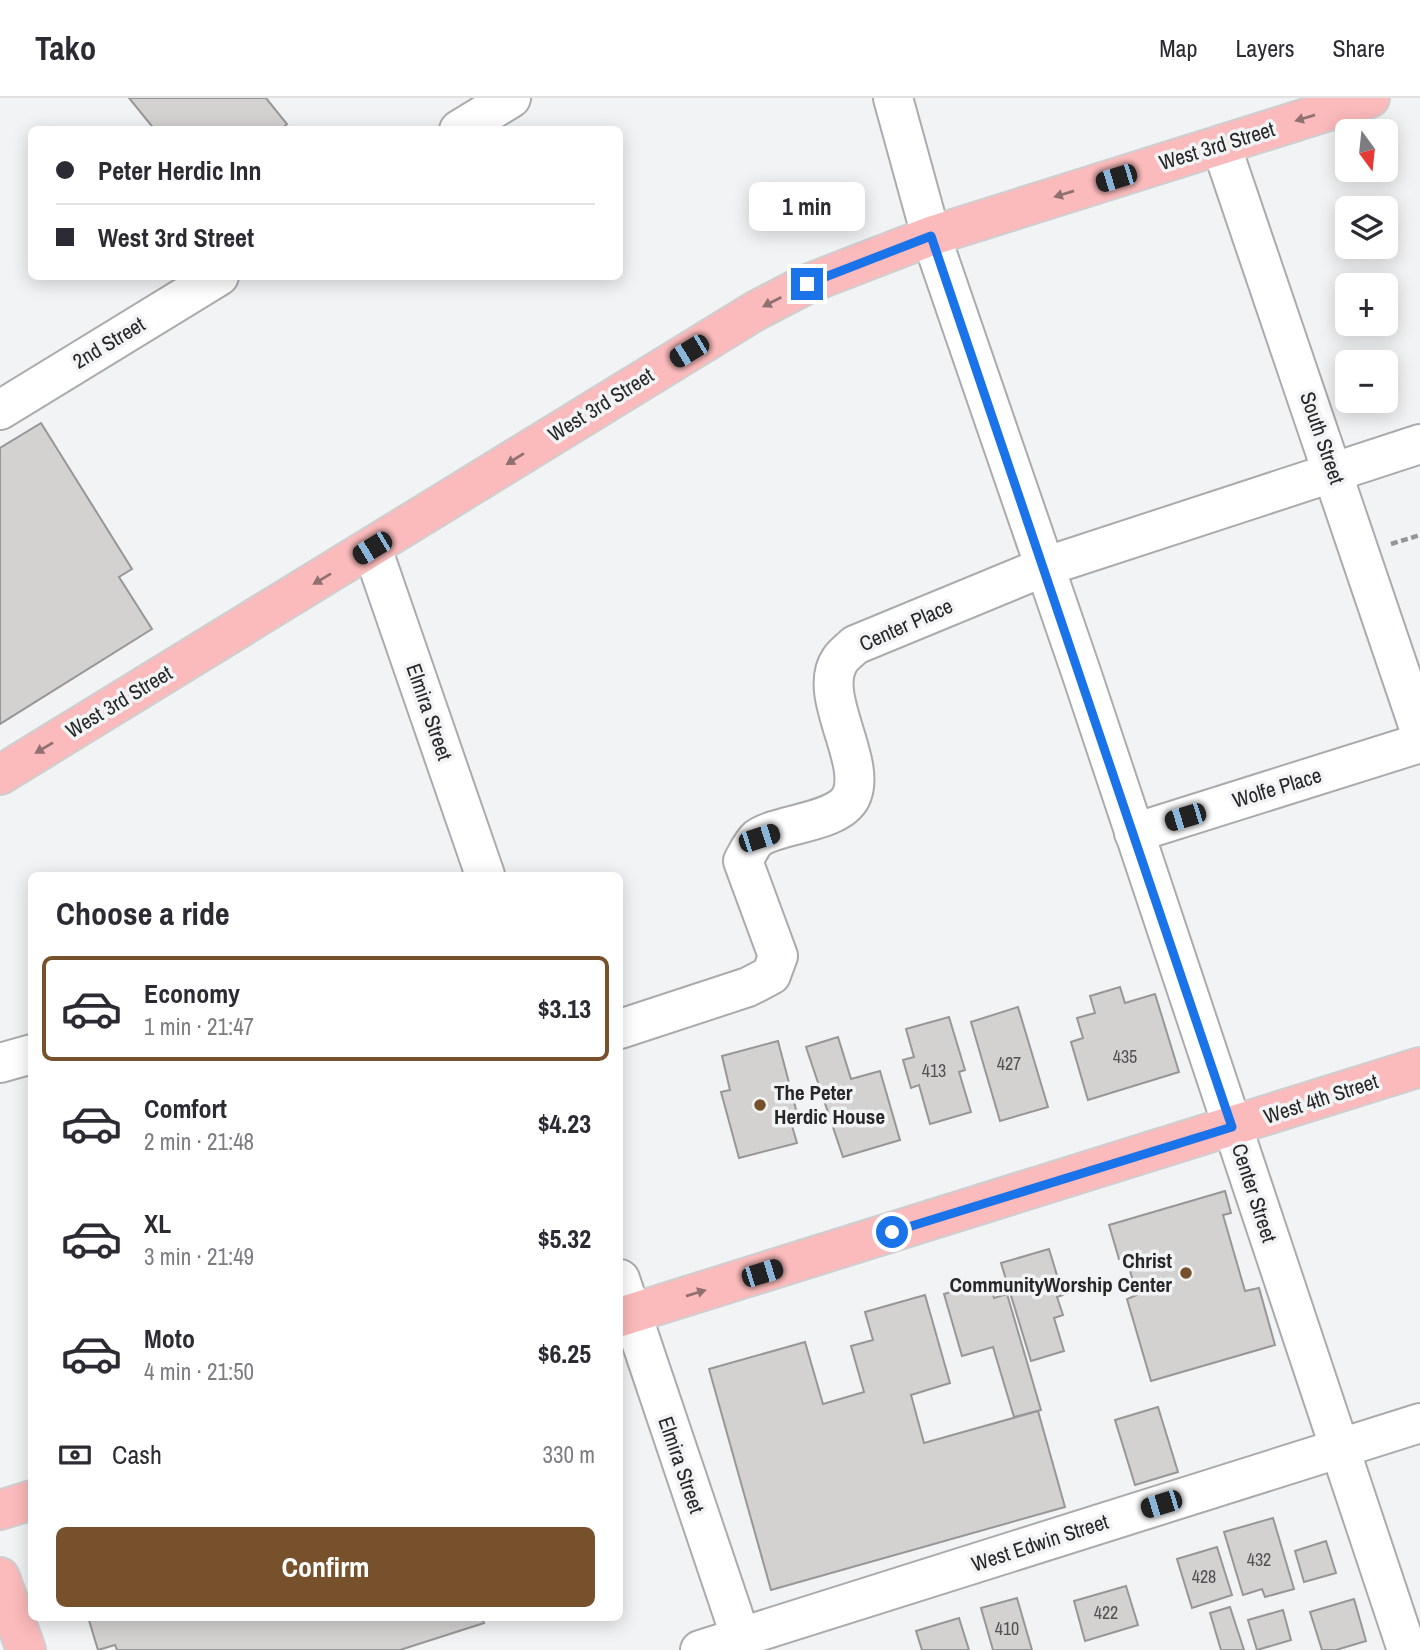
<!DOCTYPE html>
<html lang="en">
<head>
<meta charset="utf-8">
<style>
  body { margin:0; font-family:"Archivo Narrow",sans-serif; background:#f7f7f7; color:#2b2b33; height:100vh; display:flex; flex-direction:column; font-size:26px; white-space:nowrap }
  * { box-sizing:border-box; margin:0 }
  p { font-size:23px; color:#7c7c81 }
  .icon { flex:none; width:38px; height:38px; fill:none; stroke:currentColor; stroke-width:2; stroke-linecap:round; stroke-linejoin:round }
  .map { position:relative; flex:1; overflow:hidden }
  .side { position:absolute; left:28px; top:774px; width:595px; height:749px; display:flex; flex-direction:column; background:#fff; border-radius:10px; box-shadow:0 4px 18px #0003 }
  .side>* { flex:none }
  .guide { position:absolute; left:28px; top:28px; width:595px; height:154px; border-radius:10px; box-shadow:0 4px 18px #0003; display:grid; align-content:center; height:154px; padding:0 28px; background:#fff }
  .needle { width:46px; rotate:165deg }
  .buttons { position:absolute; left:1335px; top:21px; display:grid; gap:14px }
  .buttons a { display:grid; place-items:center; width:63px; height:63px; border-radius:10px; background:#fff; box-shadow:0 4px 18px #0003; font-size:35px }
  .end { position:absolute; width:32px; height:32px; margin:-16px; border:9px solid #1a73e8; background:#fff; box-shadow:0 0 0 4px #fff }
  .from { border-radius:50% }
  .bubble { position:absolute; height:49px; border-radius:10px; background:#fff; box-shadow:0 4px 18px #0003; font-size:23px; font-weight:700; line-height:49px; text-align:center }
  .car { position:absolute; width:21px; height:42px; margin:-21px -10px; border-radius:9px; box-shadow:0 0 5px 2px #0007; background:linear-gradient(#222 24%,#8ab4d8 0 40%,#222 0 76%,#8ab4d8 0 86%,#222 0) }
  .guide b { display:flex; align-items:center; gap:24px; height:66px; font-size:26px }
  .guide b+b { border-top:2px solid #e1e1e2 }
  .guide i { width:18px; height:18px; background:#2b2b33 }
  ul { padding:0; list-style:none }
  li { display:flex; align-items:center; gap:21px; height:105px; margin:0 14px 10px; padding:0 14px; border:4px solid transparent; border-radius:10px }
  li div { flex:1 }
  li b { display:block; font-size:26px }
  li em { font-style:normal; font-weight:700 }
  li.selected { border-color:#76512c }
  li>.icon { width:63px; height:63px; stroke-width:1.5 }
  h2 { padding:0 28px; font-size:32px; line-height:84px }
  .pay { display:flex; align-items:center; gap:18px; height:77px; padding:0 28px; font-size:26px }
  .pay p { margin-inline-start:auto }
  .action { display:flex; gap:14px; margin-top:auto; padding:14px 28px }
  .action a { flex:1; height:80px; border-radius:10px; background:#76512c; color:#fff; font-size:28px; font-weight:700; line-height:80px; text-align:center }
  header { display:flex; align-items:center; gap:42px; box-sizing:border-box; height:98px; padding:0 35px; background:#fff; border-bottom:2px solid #e1e1e2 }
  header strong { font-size:33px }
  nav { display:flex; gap:38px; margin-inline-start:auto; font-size:24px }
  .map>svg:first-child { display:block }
</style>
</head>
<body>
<header>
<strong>Tako</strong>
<nav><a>Map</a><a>Layers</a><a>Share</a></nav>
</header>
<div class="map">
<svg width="1420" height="1552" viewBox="0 0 1420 1552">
  <rect width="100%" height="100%" fill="#f1f3f4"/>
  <g fill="#d4d2d1" stroke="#989696" stroke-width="2">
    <path d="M129 0H266L287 26 280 32H155Z"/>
    <path d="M41 325 132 471 119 479 152 531 0 626V350Z"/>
    <path d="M1120 889 1125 905 1155 896 1179 974 1088 1002 1071 944 1083 940 1077 920 1095 915 1090 898Z"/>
    <path d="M1018 909 1048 1009 1000 1023 971 924Z"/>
    <path d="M949 919 965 972 959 974 971 1014 930 1026 919 987 911 990 903 962 914 959 906 931Z"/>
    <path d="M838 939 851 981 880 973 900 1042 843 1059 806 949Z"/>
    <path d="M778 943 798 1019 790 1021 797 1045 739 1060 721 994 730 992 722 958Z"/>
    <path d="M1225 1093 1231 1115 1223 1117 1245 1193 1259 1190 1275 1247 1151 1283 1127 1201 1137 1197 1126 1159 1119 1161 1109 1127Z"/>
    <path d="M1049 1151 1063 1197 1057 1199 1063 1217 1054 1220 1064 1253 1031 1263 1001 1165Z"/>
    <path d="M989 1183 994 1200 1007 1196 1041 1312 1014 1319 993 1249 962 1258 944 1196Z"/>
    <path d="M925 1197 950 1285 911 1297 924 1345 1038 1313 1065 1409 771 1492 709 1271 805 1244 823 1306 864 1294 851 1248 873 1242 865 1214Z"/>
    <path d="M1158 1309 1178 1374 1135 1387 1115 1322Z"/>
    <path d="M1273 1420 1294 1491 1265 1499 1262 1491 1243 1497 1224 1434Z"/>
    <path d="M1326 1443 1336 1475 1304 1484 1295 1453Z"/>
    <path d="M1217 1449 1232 1497 1192 1510 1177 1461Z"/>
    <path d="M1126 1488 1138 1527 1085 1543 1074 1503Z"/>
    <path d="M1017 1500 1032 1552H993L981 1510Z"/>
    <path d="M1354 1501 1366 1543 1336 1552H1322L1310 1514Z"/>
    <path d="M1230 1509 1244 1552H1221L1210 1515Z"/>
    <path d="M1283 1512 1291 1542 1257 1552 1248 1522Z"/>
    <path d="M88 1519H482L484 1525 400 1552H117L115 1547 98 1552Z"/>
    <path d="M959 1520 969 1552H922L916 1533Z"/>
  </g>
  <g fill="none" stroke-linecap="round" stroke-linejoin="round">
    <defs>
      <g id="minor">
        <path d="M893 0 931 138 1081 574 1407 1552"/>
        <path d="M459 32 511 0"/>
        <path d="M1221 47 1420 633"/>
        <path d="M0 312 219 178"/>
        <path d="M372 450 485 777"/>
        <path d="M1134 735 1420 645"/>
        <path d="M620 931 748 889 771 877 778 858 743 763C747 756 752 745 758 740 780 725 838 725 851 699 868 663 816 597 840 562 843 557 850 552 855 547L1044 469 1420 346"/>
        <path d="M0 965 32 956"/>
        <path d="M620 1181 745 1552"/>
        <path d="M700 1552 1420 1325"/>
      </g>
      <g id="major">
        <path d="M0 677 757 212 807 186 931 138 1370 0"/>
        <path d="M620 1219 1420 969"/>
        <path d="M0 1412 32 1402"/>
        <path d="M0 1479 26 1552"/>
      </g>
    </defs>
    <use href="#minor" stroke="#aaabad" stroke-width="42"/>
    <use href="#major" stroke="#cfcfd0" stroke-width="42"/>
    <path stroke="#949596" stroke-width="4.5" stroke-dasharray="7 3.5" stroke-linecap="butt" d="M1391 446 1420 437"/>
    <use href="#minor" stroke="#fff" stroke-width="38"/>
    <use href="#major" stroke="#fbbabb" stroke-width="38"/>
  </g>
  <defs><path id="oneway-solid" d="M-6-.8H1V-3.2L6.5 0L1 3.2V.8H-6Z" transform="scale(1.75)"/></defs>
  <g fill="#917072">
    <use href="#oneway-solid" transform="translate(1305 20) rotate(163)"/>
    <use href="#oneway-solid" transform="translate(1064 96) rotate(163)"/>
    <use href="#oneway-solid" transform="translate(772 204) rotate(153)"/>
    <use href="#oneway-solid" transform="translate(515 361) rotate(148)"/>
    <use href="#oneway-solid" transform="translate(322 481) rotate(149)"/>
    <use href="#oneway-solid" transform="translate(44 650) rotate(149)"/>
    <use href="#oneway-solid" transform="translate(696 1195) rotate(-17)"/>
  </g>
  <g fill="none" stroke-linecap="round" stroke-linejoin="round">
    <path stroke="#1a73e8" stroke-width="9" d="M807 186 931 138 1232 1029 892 1134"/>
  </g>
  <g fill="#76512c" stroke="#f1f3f4" stroke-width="2.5">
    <circle cx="760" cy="1007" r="7"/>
    <circle cx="1186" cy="1175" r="7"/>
  </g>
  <g text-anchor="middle" stroke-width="7" stroke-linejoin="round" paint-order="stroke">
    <g font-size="18" fill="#525252">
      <text x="1125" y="965">435</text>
      <text x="1009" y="972">427</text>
      <text x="934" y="979">413</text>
      <text x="1259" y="1468">432</text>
      <text x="1204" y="1485">428</text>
      <text x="1106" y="1521">422</text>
      <text x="1007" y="1537">410</text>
    </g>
    <g font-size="21" fill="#272728" stroke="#f1f3f4">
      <text transform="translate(1217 48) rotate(-17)" y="7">West 3rd Street</text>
      <text transform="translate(109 245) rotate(-31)" y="7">2nd Street</text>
      <text transform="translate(601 307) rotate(-32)" y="7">West 3rd Street</text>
      <text transform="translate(1322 340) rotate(71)" y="7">South Street</text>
      <text transform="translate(906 527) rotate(-24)" y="7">Center Place</text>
      <text transform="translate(119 604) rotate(-31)" y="7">West 3rd Street</text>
      <text transform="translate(429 614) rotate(71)" y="7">Elmira Street</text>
      <text transform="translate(1277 690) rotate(-17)" y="7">Wolfe Place</text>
      <text transform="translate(1321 1001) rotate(-18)" y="7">West 4th Street</text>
      <text transform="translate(1254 1095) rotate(72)" y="7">Center Street</text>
      <text transform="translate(681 1367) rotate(71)" y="7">Elmira Street</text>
      <text transform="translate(1040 1445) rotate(-18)" y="7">West Edwin Street</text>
    </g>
    <g font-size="21" font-weight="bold" fill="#272728" stroke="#f1f3f4" text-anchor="start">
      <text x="774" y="1002">The Peter<tspan x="774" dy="24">Herdic House</tspan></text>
      <text x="1172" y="1170" text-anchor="end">Christ<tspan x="1172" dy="24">CommunityWorship Center</tspan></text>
    </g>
  </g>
</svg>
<div class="buttons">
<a><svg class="needle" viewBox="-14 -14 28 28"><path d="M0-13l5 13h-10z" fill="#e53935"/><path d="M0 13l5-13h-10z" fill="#7c7c81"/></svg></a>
<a><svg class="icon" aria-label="layers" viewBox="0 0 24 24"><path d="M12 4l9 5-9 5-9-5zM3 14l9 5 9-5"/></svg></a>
<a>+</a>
<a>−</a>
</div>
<i class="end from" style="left:892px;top:1134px"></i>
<i class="end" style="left:807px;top:186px"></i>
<div class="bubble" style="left:749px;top:84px;width:116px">1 min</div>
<i class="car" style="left:1116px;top:80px;rotate:253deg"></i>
<i class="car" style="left:689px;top:253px;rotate:239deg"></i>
<i class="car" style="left:372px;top:450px;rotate:239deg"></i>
<i class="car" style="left:1185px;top:719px;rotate:253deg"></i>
<i class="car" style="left:759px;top:740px;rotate:72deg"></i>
<i class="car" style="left:762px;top:1175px;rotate:73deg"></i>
<i class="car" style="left:1161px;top:1406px;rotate:253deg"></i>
<div class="guide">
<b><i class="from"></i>Peter Herdic Inn</b>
<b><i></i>West 3rd Street</b>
</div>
<section class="side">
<h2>Choose a ride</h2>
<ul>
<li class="selected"><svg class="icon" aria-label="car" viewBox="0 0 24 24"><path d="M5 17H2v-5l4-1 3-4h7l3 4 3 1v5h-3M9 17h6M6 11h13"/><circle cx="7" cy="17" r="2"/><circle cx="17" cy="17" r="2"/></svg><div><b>Economy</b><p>1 min · 21:47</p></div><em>$3.13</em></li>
<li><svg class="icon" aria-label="car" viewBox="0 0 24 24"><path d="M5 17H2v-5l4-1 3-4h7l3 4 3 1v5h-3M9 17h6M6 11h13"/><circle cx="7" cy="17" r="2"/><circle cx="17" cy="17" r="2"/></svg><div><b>Comfort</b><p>2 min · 21:48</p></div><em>$4.23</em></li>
<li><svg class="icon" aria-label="car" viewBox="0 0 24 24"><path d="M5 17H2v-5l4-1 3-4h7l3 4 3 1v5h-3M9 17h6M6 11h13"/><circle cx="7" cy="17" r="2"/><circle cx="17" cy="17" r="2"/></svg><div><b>XL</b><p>3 min · 21:49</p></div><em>$5.32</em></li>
<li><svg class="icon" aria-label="car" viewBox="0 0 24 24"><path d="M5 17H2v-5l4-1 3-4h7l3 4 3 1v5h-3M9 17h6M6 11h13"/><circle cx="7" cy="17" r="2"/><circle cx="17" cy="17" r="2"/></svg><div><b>Moto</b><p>4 min · 21:50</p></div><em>$6.25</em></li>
</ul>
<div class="pay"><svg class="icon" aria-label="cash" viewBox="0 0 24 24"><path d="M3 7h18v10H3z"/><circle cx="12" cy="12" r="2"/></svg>Cash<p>330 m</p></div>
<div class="action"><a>Confirm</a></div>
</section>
</div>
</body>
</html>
